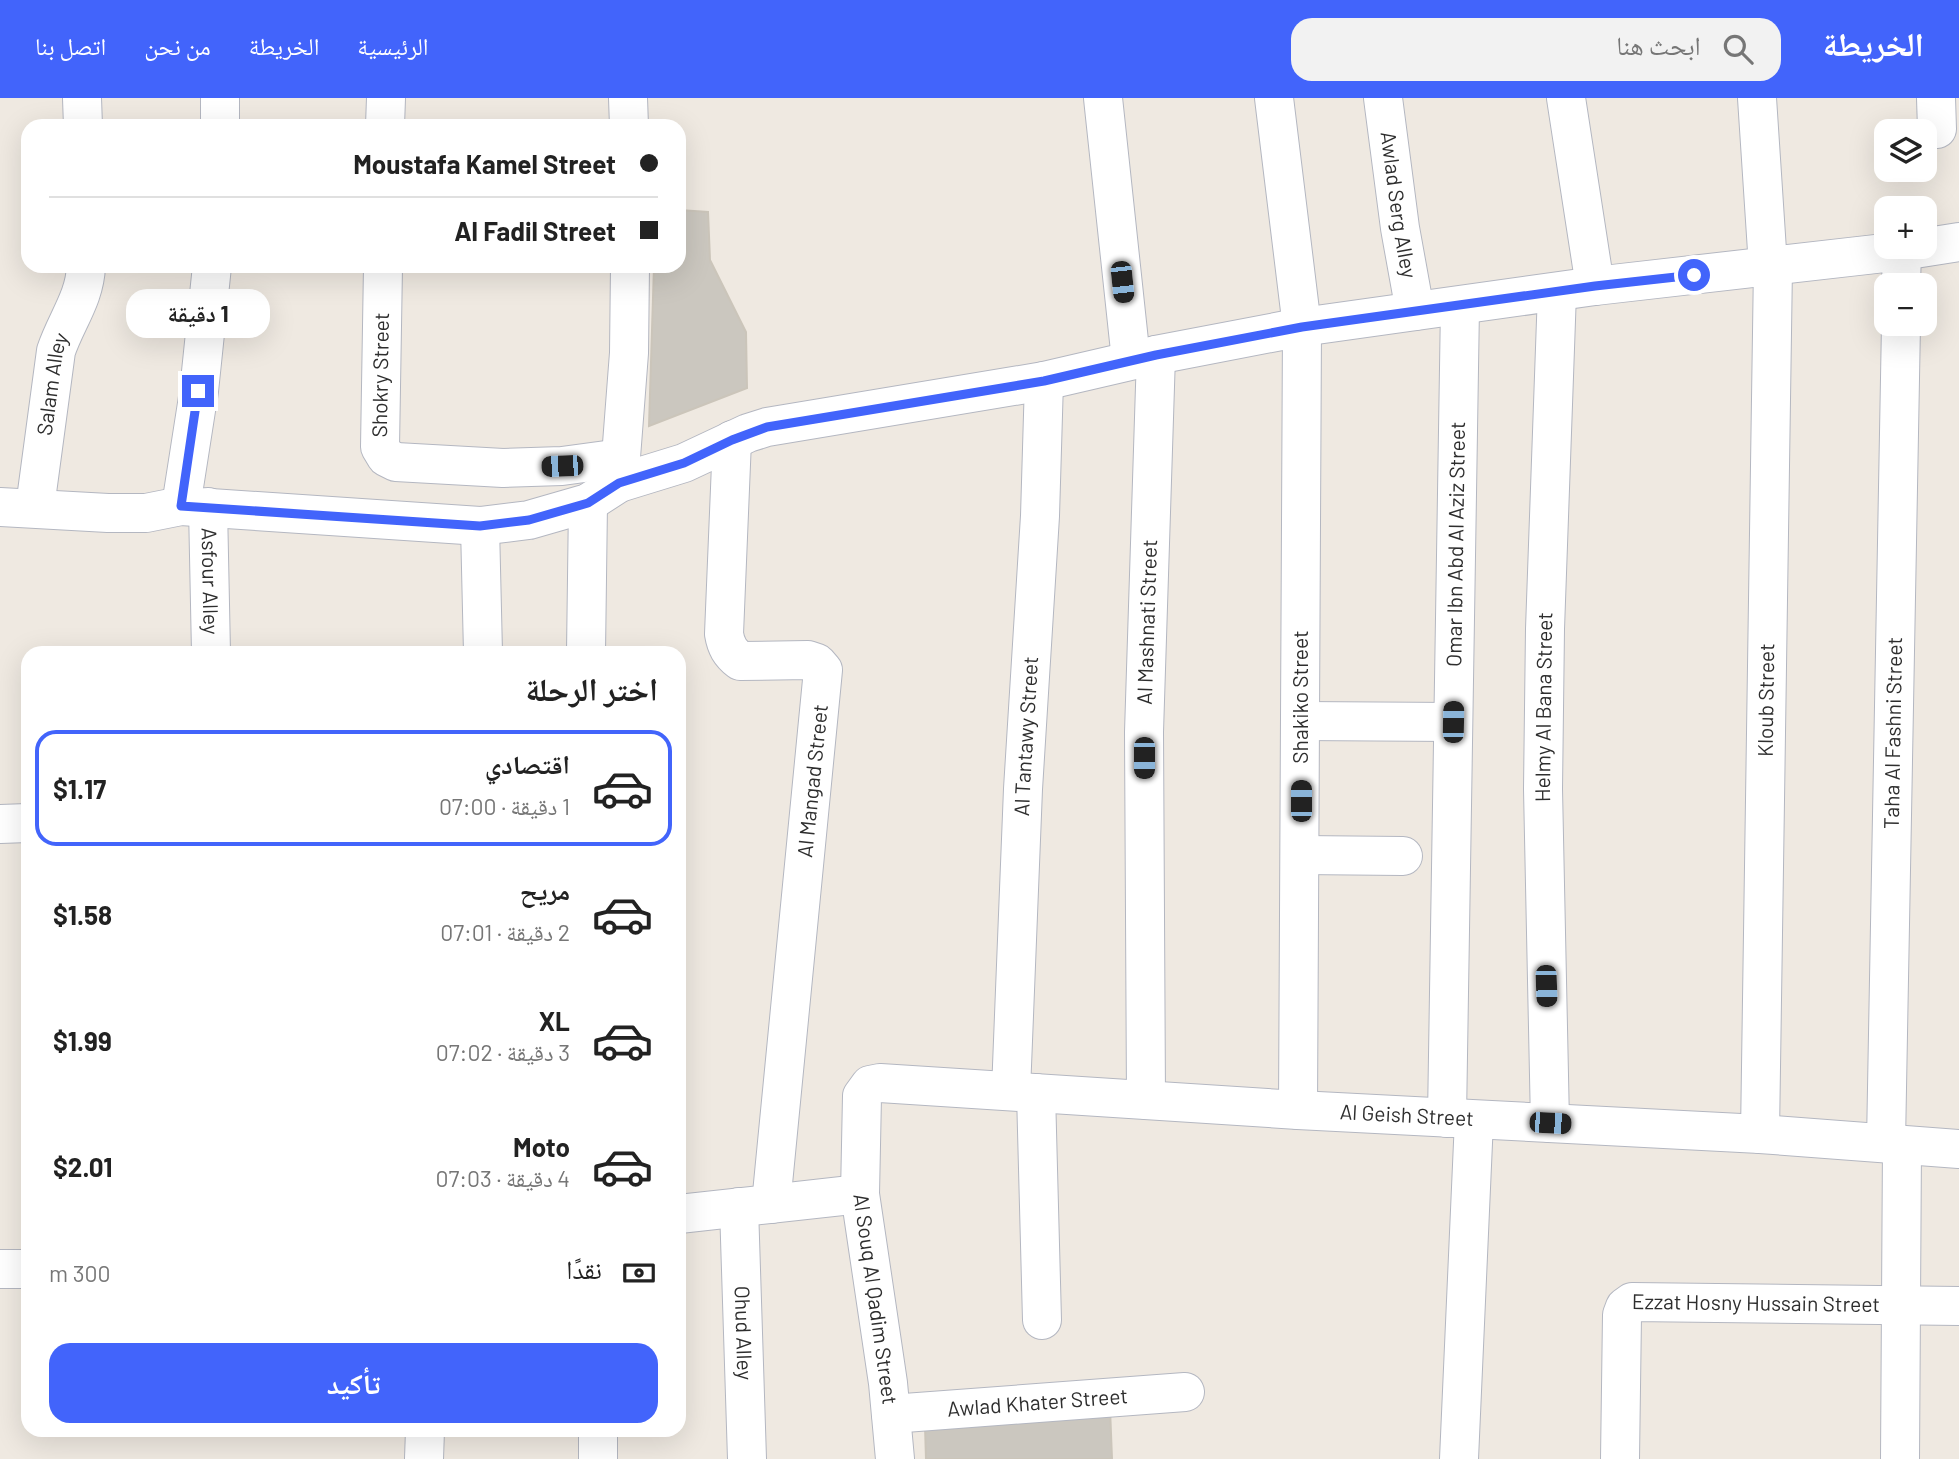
<!DOCTYPE html>
<html lang="ar">
<head>
<meta charset="utf-8">
<style>
  body { margin:0; font-family:Barlow,"Noto Naskh Arabic",sans-serif; background:#f2f2f2; color:#222; direction:rtl; height:100vh; display:flex; flex-direction:column; font-size:26px; white-space:nowrap }
  * { box-sizing:border-box; margin:0 }
  p { font-size:23px; color:#767676 }
  .icon { flex:none; width:38px; height:38px; fill:none; stroke:currentColor; stroke-width:2; stroke-linecap:round; stroke-linejoin:round }
  .map { position:relative; flex:1; overflow:hidden; direction:ltr }
  .details { position:absolute; left:21px; top:548px; width:665px; height:791px; display:flex; flex-direction:column; background:#fff; border-radius:21px; box-shadow:0 7px 28px #0002; direction:rtl }
  .details>* { flex:none }
  .guide { position:absolute; left:21px; top:21px; width:665px; height:154px; border-radius:21px; box-shadow:0 7px 28px #0002; direction:rtl; display:grid; align-content:center; height:154px; padding:0 28px; background:#fff }
  .fabs { position:absolute; left:1874px; top:21px; display:grid; gap:14px }
  .fabs a { display:grid; place-items:center; width:63px; height:63px; border-radius:14px; background:#fff; box-shadow:0 7px 28px #0002; font-size:35px }
  .end { position:absolute; width:32px; height:32px; margin:-16px; border:9px solid #4264fb; background:#fff; box-shadow:0 0 0 4px #fff }
  .from { border-radius:50% }
  .bubble { position:absolute; height:49px; border-radius:21px; background:#fff; box-shadow:0 7px 28px #0002; font-size:23px; font-weight:700; line-height:49px; text-align:center; direction:rtl }
  .car { position:absolute; width:21px; height:42px; margin:-21px -10px; border-radius:9px; box-shadow:0 0 5px 2px #0007; background:linear-gradient(#222 24%,#8ab4d8 0 40%,#222 0 76%,#8ab4d8 0 86%,#222 0) }
  .guide b { display:flex; align-items:center; gap:24px; height:66px; font-size:26px }
  .guide b+b { border-top:2px solid #e0e0e0 }
  .guide i { width:18px; height:18px; background:#222 }
  ul { padding:0; list-style:none }
  li { display:flex; align-items:center; gap:21px; height:116px; margin:0 14px 10px; padding:0 14px; border:4px solid transparent; border-radius:21px }
  li div { flex:1 }
  li b { display:block; font-size:26px }
  li em { font-style:normal; font-weight:700 }
  li.on { border-color:#4264fb }
  li>.icon { width:63px; height:63px; stroke-width:1.5 }
  h2 { padding:0 28px; font-size:32px; line-height:84px }
  .pay { display:flex; align-items:center; gap:18px; height:77px; padding:0 28px; font-size:26px }
  .pay p { margin-inline-start:auto }
  .button { display:flex; gap:14px; margin-top:auto; padding:14px 28px }
  .button a { flex:1; height:80px; border-radius:21px; background:#4264fb; color:#fff; font-size:28px; font-weight:700; line-height:80px; text-align:center }
  header { display:flex; align-items:center; gap:42px; box-sizing:border-box; height:98px; padding:0 35px; background:#4264fb; color:#fff }
  header strong { font-size:33px }
  nav { display:flex; gap:38px; margin-inline-start:auto; font-size:24px }
  .search { width:490px; height:63px; background:#f2f2f2; display:flex; align-items:center; gap:18px; box-sizing:border-box; padding:0 24px; border-radius:21px; color:#767676; font-size:26px }
  .map>svg:first-child { display:block }
</style>
</head>
<body>
<header>
<strong>الخريطة</strong>
<div class="search"><svg class="icon" aria-label="search" viewBox="0 0 24 24"><circle cx="10" cy="10" r="6"/><path d="M15 15l6 6"/></svg>ابحث هنا</div>
<nav><a>الرئيسية</a><a>الخريطة</a><a>من نحن</a><a>اتصل بنا</a></nav>
</header>
<div class="map">
<svg width="1959" height="1361" viewBox="0 0 1959 1361">
  <rect width="100%" height="100%" fill="#efe9e1"/>
  <g fill="#cbc7bf" stroke="#cbc5ba" stroke-width="2">
    <path d="M679 112 708 114 710 162 746 234 747 290 649 328 654 168H679Z"/>
    <path d="M1110 1310 1112 1361H926L925 1328Z"/>
  </g>
  <g fill="none" stroke-linecap="round" stroke-linejoin="round">
    <defs>
      <g id="minor">
        <path d="M82 0 83 28"/>
        <path d="M628 0 629 28"/>
        <path d="M1103 0 1131 262"/>
        <path d="M1274 0 1302 229 1298 1012"/>
        <path id="s1" d="M1383 0 1400 130 1415 213"/>
        <path d="M1566 0 1595 188"/>
        <path d="M1757 0 1768 168"/>
        <path d="M1936 0 1937 31"/>
        <path d="M220 28V0"/>
        <path d="M385 28 386 0"/>
        <path d="M383 168 380 349 386 359 396 364 503 370 562 368 621 360"/>
        <path d="M1901 187 1902 153"/>
        <path d="M732 342 724 536C726 548 730 555 740 563L808 562 817 565 823 572 771 1106"/>
        <path d="M619 385 629 255 630 168"/>
        <path d="M181 408 199 293 212 168"/>
        <path d="M0 409 108 415H146L181 408 480 428 529 422 588 405 619 385 684 365 748 335 767 329 1044 283 1156 257 1302 229 1595 188 1902 153 1959 144"/>
        <path id="s2" d="M35 409 56 253C66 223 85 200 86 168"/>
        <path id="s3" d="M208 409 211 555"/>
        <path d="M480 428 483 555"/>
        <path d="M586 555 588 405"/>
        <path d="M1301 623 1453 624"/>
        <path d="M0 726 28 725"/>
        <path d="M1301 757 1403 758"/>
        <path id="s4" d="M1011 993 1023 691 1040 418 1044 283"/>
        <path d="M1036 995 1042 1222"/>
        <path id="s5" d="M1146 1002 1144 634 1156 257"/>
        <path id="s6" d="M1447 1020 1460 208"/>
        <path id="s7" d="M1550 1025 1543 691 1545 531 1557 194"/>
        <path id="s8" d="M1760 1036 1773 168"/>
        <path id="s9" d="M1886 1045 1901 226"/>
        <path id="s10" d="M739 1109 747 1361"/>
        <path d="M679 1116 860 1096"/>
        <path d="M0 1171H28"/>
        <path id="s11" d="M891 1316 1185 1294"/>
        <path d="M424 1361 425 1332"/>
        <path d="M598 1361V1332"/>
        <path id="s12" d="M895 1361 888 1285 860 1096 862 998 870 987 880 985 1298 1012 1760 1036 1959 1051"/>
        <path d="M1459 1361 1474 1022"/>
        <path id="s13" d="M1620 1361 1622 1217 1625 1209 1632 1204 1959 1208"/>
        <path d="M1900 1361 1902 1047"/>
      </g>
    </defs>
    <use href="#minor" stroke="#b4b7c1" stroke-width="40"/>
    <use href="#minor" stroke="#fff" stroke-width="38"/>
  </g>
  <g fill="none" stroke-linecap="round" stroke-linejoin="round">
    <path stroke="#4264fb" stroke-width="9" d="M198 293 181 408 480 428 529 422 588 405 619 385 684 365 732 342 767 329 1044 283 1156 257 1302 229 1595 188 1694 177"/>
  </g>
  <g text-anchor="middle" stroke-width="6" stroke-linejoin="round" paint-order="stroke">
    <g font-size="21" fill="#2e2e2e" stroke="#fff">
      <text dy="7" stroke="none"><textPath href="#s1" startOffset="108">Awlad Serg Alley</textPath></text>
      <text transform="translate(381 277) rotate(-89)" y="7">Shokry Street</text>
      <text dy="7" stroke="none"><textPath href="#s2" startOffset="124">Salam Alley</textPath></text>
      <text dy="7" stroke="none"><textPath href="#s6" startOffset="574">Omar Ibn Abd Al Aziz Street</textPath></text>
      <text dy="7" stroke="none"><textPath href="#s3" startOffset="74">Asfour Alley</textPath></text>
      <text dy="7" stroke="none"><textPath href="#s5" startOffset="478">Al Mashnati Street</textPath></text>
      <text transform="translate(1301 599) rotate(-90)" y="7">Shakiko Street</text>
      <text dy="7" stroke="none"><textPath href="#s8" startOffset="434">Kloub Street</textPath></text>
      <text dy="7" stroke="none"><textPath href="#s7" startOffset="416">Helmy Al Bana Street</textPath></text>
      <text dy="7" stroke="none"><textPath href="#s9" startOffset="410">Taha Al Fashni Street</textPath></text>
      <text dy="7" stroke="none"><textPath href="#s4" startOffset="355">Al Tantawy Street</textPath></text>
      <text transform="translate(813 683) rotate(-84)" y="7">Al Mangad Street</text>
      <text dy="7" stroke="none"><textPath href="#s12" startOffset="917">Al Geish Street</textPath></text>
      <text transform="translate(875 1201) rotate(82)" y="7">Al Souq Al Qadim Street</text>
      <text dy="7" stroke="none"><textPath href="#s13" startOffset="285">Ezzat Hosny Hussain Street</textPath></text>
      <text dy="7" stroke="none"><textPath href="#s10" startOffset="126">Ohud Alley</textPath></text>
      <text dy="7" stroke="none"><textPath href="#s11" startOffset="147">Awlad Khater Street</textPath></text>
    </g>
  </g>
</svg>
<div class="fabs">
<a><svg class="icon" aria-label="layers" viewBox="0 0 24 24"><path d="M12 4l9 5-9 5-9-5zM3 14l9 5 9-5"/></svg></a>
<a>+</a>
<a>−</a>
</div>
<i class="end from" style="left:1694px;top:177px"></i>
<i class="end" style="left:198px;top:293px"></i>
<div class="bubble" style="left:126px;top:191px;width:144px">1 دقيقة</div>
<i class="car" style="left:1122px;top:184px;rotate:174deg"></i>
<i class="car" style="left:562px;top:368px;rotate:268deg"></i>
<i class="car" style="left:1453px;top:624px;rotate:1deg"></i>
<i class="car" style="left:1144px;top:660px;rotate:180deg"></i>
<i class="car" style="left:1301px;top:703px;rotate:0deg"></i>
<i class="car" style="left:1546px;top:888px;rotate:178deg"></i>
<i class="car" style="left:1550px;top:1025px;rotate:93deg"></i>
<div class="guide">
<b><i class="from"></i>Moustafa Kamel Street</b>
<b><i></i>Al Fadil Street</b>
</div>
<section class="details">
<h2>اختر الرحلة</h2>
<ul>
<li class="on"><svg class="icon" aria-label="car" viewBox="0 0 24 24"><path d="M5 17H2v-5l4-1 3-4h7l3 4 3 1v5h-3M9 17h6M6 11h13"/><circle cx="7" cy="17" r="2"/><circle cx="17" cy="17" r="2"/></svg><div><b>اقتصادي</b><p>1 دقيقة · 07:00</p></div><em>$1.17</em></li>
<li><svg class="icon" aria-label="car" viewBox="0 0 24 24"><path d="M5 17H2v-5l4-1 3-4h7l3 4 3 1v5h-3M9 17h6M6 11h13"/><circle cx="7" cy="17" r="2"/><circle cx="17" cy="17" r="2"/></svg><div><b>مريح</b><p>2 دقيقة · 07:01</p></div><em>$1.58</em></li>
<li><svg class="icon" aria-label="car" viewBox="0 0 24 24"><path d="M5 17H2v-5l4-1 3-4h7l3 4 3 1v5h-3M9 17h6M6 11h13"/><circle cx="7" cy="17" r="2"/><circle cx="17" cy="17" r="2"/></svg><div><b>XL</b><p>3 دقيقة · 07:02</p></div><em>$1.99</em></li>
<li><svg class="icon" aria-label="car" viewBox="0 0 24 24"><path d="M5 17H2v-5l4-1 3-4h7l3 4 3 1v5h-3M9 17h6M6 11h13"/><circle cx="7" cy="17" r="2"/><circle cx="17" cy="17" r="2"/></svg><div><b>Moto</b><p>4 دقيقة · 07:03</p></div><em>$2.01</em></li>
</ul>
<div class="pay"><svg class="icon" aria-label="cash" viewBox="0 0 24 24"><path d="M3 7h18v10H3z"/><circle cx="12" cy="12" r="2"/></svg>نقدًا<p>300 m</p></div>
<div class="button"><a>تأكيد</a></div>
</section>
</div>
</body>
</html>
